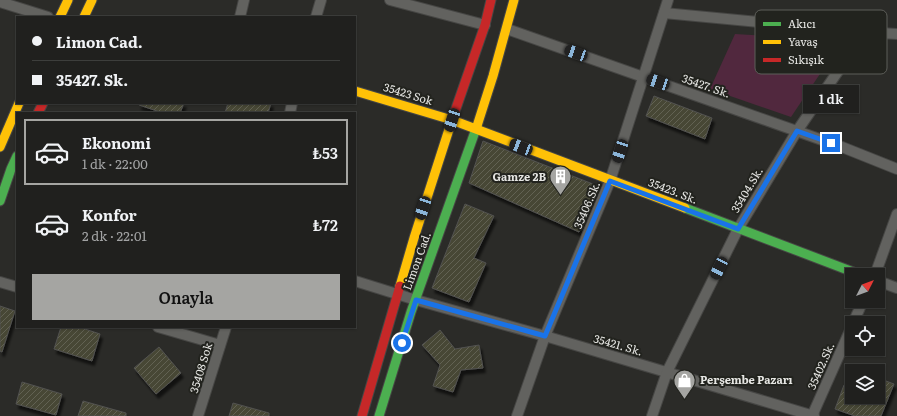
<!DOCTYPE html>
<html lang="tr">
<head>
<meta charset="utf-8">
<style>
  body { margin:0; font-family:Literata,serif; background:#2d2d2b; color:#f1f3f6; height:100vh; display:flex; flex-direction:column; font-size:15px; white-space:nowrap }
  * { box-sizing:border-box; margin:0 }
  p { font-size:13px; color:#a2a3a4 }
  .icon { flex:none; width:22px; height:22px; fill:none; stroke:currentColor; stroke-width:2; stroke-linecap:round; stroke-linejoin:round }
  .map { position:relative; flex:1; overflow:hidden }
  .sheet { position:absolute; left:16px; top:112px; width:340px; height:216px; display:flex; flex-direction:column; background:#20201e; border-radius:0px; box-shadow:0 1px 3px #0004,0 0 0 1px #3d3e3c }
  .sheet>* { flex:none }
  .hud { position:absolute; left:16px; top:16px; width:340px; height:88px; border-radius:0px; box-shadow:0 1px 3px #0004,0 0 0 1px #3d3e3c; display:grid; align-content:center; height:88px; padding:0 16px; background:#20201e }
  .needle { width:26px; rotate:48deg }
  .controls { position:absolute; left:845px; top:268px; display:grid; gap:8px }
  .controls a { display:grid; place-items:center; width:40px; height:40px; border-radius:0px; background:#20201e; box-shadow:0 1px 3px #0004,0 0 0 1px #3d3e3c; font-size:20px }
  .end { position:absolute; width:18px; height:18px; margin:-9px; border:5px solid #1a73e8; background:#fff; box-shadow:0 0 0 2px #fff }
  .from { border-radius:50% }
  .bubble { position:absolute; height:28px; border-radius:0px; background:#20201e; box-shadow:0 1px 3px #0004,0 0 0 1px #3d3e3c; font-size:13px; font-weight:600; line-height:28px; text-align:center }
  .car { position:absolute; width:12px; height:24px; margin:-12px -6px; border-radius:5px; box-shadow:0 0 3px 1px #0007; background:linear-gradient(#222 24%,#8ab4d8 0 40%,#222 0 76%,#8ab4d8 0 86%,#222 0) }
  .hud b { display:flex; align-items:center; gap:14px; height:38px; font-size:15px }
  .hud b+b { border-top:1px solid #3d3e3c }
  .hud i { width:10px; height:10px; background:#f1f3f6 }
  ul { padding:7px 0 0; list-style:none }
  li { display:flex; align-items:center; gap:12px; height:66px; margin:0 8px 6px; padding:0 8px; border:2px solid transparent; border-radius:0px }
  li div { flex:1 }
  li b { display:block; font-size:15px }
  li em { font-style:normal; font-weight:600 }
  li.current { border-color:#a5a5a2 }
  li>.icon { width:36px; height:36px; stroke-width:1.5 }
  .action { display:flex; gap:8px; margin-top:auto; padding:8px 16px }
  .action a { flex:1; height:46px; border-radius:0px; background:#a5a5a2; color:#111; font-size:16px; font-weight:600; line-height:46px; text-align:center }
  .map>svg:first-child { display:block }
</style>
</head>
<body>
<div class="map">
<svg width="897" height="416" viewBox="0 0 897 416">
  <defs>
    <pattern id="building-hatch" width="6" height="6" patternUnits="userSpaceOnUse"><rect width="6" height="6" fill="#474736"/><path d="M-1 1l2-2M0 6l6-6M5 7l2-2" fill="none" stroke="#626253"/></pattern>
    <filter id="shadow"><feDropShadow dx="2.5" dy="4.5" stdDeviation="1" flood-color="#0009"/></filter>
  </defs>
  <rect width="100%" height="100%" fill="#2b2b28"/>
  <path fill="#51283e" d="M735 34 835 40 836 50 791 117 710 89Z"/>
  <g fill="url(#building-hatch)" stroke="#525250" filter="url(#shadow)">
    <path d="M654 96 712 118 705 139 646 116Z"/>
    <path d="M139 103H184L180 113H163L139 105Z"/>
    <path d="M228 103H271L268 113H225Z"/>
    <path d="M483 141 598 186 579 232 469 183Z"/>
    <path d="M465 204 494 216 474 258 486 263 469 302 432 288Z"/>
    <path d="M0 306 15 311 2 352 0 351Z"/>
    <path d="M61 327H79L100 334 92 361 54 349Z"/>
    <path d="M440 330 455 349 479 345 483 368 461 370 453 392 433 386 440 365 422 345Z"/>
    <path d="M159 347 181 373 156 394 134 368Z"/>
    <path d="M878 378 894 384 881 416H855L835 409 844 385 852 388V397H878Z"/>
    <path d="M22 382 62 394 56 415 16 404Z"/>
    <path d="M83 401 126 413V416H78Z"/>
    <path d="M233 403 269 413V416H229Z"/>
  </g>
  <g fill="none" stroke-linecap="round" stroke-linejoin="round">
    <defs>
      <g id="street">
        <path d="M390 0 485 25"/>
        <path d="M0 2 48 17"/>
        <path d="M664 13 865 32 897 34"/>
        <path d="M240 17 244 0"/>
        <path d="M316 17 321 0"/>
        <path d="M507 29 842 147 897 169"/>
        <path d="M290 113 292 103"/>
        <path d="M875 275 897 214"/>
        <path d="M355 281 416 300 545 336 814 416"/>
        <path d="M878 281 897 288"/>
        <path d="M0 282 17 287"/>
        <path d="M853 323 863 301"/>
        <path d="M158 327 220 345"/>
        <path d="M198 416 226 327"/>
        <path d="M517 416 545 336 610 181 668 0"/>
        <path d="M652 416 667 372 738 229 797 131 865 32"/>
        <path d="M812 416 852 326"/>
      </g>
      <g id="fast">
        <path d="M0 201 11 169 17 156"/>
        <path d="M685 208 861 275"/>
        <path d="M379 416 411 312 477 126"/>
      </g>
      <g id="slow">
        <path d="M60 17 68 0"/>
        <path d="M84 17 92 0"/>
        <path d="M355 91 452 120 685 208"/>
        <path d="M477 126 493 76 514 0"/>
        <path d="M0 147 19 103"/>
        <path d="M400 286 414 238 453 117"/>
      </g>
      <g id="jam">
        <path d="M38 113 43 103"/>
        <path d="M453 117 485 25 491 0"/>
        <path d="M362 416 400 286"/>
      </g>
    </defs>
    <use href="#street" stroke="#464644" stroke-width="12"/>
    <use href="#fast" stroke="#464644" stroke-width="11"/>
    <use href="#slow" stroke="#464644" stroke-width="11"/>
    <use href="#jam" stroke="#464644" stroke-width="11"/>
    <use href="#street" stroke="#62625f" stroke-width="10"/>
    <use href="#fast" stroke="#4caf50" stroke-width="9"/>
    <use href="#slow" stroke="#ffc107" stroke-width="9"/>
    <use href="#jam" stroke="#c62828" stroke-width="9"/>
  </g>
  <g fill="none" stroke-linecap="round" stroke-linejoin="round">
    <path stroke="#1a73e8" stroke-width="5" d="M402 343 416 300 545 336 610 181 738 229 797 131 831 143"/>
  </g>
  <defs>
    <symbol id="building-pin" viewBox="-11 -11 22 30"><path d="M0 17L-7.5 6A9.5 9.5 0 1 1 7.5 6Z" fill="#a5a5a2" stroke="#22231e"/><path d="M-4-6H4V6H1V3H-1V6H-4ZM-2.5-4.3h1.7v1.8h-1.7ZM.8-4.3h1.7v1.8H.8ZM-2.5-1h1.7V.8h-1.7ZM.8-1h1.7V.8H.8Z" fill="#fff"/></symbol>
    <symbol id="shop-pin" viewBox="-11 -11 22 30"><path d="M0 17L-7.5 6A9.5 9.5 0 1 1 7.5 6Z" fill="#a5a5a2" stroke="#22231e"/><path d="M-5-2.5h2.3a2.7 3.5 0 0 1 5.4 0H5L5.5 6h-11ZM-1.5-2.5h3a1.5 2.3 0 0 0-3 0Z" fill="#fff"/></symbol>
  </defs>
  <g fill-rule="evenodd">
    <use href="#building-pin" x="548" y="164" width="25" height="34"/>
    <use href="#shop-pin" x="672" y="368" width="25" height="34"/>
  </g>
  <g text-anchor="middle" stroke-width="4" stroke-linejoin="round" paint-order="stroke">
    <g font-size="11" fill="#e6e6e3" stroke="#22231e">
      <text transform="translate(706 86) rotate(19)" y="4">35427. Sk.</text>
      <text transform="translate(408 94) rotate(17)" y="4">35423 Sok</text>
      <text transform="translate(747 190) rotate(-59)" y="4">35404.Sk.</text>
      <text transform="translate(673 191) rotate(21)" y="4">35423. Sk.</text>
      <text transform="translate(587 205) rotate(-67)" y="4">35406.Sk.</text>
      <text transform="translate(417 261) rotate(-70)" y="4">Limon Cad.</text>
      <text transform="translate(618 345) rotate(16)" y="4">35421. Sk.</text>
      <text transform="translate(821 366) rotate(-66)" y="4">35402.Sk.</text>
      <text transform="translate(201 368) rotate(-73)" y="4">35408 Sok</text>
    </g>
    <g font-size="11" font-weight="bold" fill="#e6e6e3" stroke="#22231e" text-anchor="end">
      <text x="546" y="181">Gamze 2B</text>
      <text x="700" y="384" text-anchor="start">Perşembe Pazarı</text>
    </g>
  </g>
  <rect x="755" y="10" width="132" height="64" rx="6" fill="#22231e" stroke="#5d5e59" stroke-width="1"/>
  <rect x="763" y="22" width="18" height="4" fill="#4caf50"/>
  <rect x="763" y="40" width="18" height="4" fill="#ffc107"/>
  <rect x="763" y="58" width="18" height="4" fill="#c62828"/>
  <g font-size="11" fill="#e6e6e3">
    <text x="788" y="28">Akıcı</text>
    <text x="788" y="46">Yavaş</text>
    <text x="788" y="64">Sıkışık</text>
  </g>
</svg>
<div class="controls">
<a><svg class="needle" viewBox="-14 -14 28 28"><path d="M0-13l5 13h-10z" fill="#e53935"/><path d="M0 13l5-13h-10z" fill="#a2a3a4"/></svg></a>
<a><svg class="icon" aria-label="locate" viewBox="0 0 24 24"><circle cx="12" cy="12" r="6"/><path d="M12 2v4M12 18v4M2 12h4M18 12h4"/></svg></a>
<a><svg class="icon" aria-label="layers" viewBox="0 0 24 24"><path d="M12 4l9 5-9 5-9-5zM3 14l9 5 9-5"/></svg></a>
</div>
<i class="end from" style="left:402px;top:343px"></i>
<i class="end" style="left:831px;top:143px"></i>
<div class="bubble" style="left:803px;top:85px;width:56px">1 dk</div>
<i class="car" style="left:576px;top:53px;rotate:290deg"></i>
<i class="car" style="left:658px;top:82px;rotate:289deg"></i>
<i class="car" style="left:452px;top:120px;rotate:198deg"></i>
<i class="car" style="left:521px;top:147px;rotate:291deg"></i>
<i class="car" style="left:620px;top:151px;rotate:198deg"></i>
<i class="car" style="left:423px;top:208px;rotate:198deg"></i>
<i class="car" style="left:719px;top:268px;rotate:206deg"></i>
<div class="hud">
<b><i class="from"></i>Limon Cad.</b>
<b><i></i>35427. Sk.</b>
</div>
<section class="sheet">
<ul>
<li class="current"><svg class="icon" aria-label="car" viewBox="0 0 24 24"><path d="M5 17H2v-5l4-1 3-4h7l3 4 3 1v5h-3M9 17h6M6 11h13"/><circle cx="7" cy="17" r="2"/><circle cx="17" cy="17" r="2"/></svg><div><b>Ekonomi</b><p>1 dk · 22:00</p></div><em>₺53</em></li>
<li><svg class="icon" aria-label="car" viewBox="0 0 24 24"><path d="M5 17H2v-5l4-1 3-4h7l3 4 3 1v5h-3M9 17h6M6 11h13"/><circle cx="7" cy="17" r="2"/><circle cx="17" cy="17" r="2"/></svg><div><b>Konfor</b><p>2 dk · 22:01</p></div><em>₺72</em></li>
</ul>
<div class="action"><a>Onayla</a></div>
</section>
</div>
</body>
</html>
